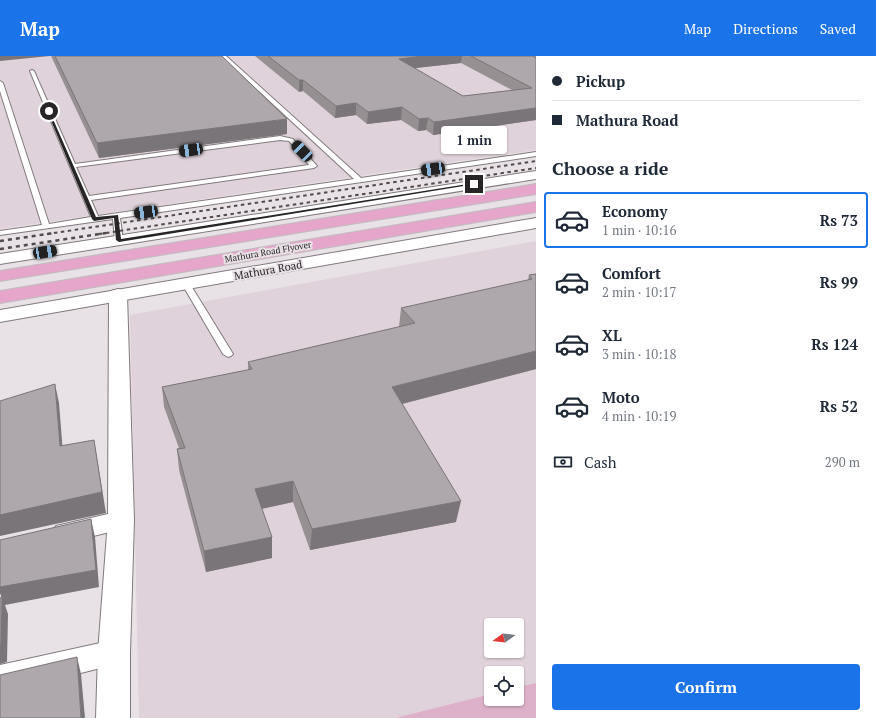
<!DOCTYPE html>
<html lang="en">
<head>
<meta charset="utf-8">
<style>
  body { margin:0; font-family:"PT Serif",serif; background:#f2f2f3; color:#1f2937; height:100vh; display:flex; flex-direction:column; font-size:15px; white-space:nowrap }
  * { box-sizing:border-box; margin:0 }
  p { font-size:13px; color:#747a83 }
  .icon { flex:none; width:22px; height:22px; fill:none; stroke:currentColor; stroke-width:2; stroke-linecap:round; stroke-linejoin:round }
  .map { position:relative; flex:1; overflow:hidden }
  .drawer { display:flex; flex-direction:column; background:#fff; width:340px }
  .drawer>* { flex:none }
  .top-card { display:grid; align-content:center; height:88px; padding:0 16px; background:#fff }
  .needle { width:26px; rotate:255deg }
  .tools { position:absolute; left:484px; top:562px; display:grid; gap:8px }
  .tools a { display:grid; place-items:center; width:40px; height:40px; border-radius:4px; background:#fff; box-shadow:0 1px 3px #0004; font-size:20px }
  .end { position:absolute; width:18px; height:18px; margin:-9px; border:5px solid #282527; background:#fff; box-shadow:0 0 0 2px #fff }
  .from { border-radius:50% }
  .bubble { position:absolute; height:28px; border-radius:4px; background:#fff; box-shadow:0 1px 3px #0004; font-size:13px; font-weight:700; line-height:28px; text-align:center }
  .car { position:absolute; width:12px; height:24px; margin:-12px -6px; border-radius:5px; box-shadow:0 0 3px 1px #0007; background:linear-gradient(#222 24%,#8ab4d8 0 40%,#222 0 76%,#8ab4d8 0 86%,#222 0) }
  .top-card b { display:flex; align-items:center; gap:14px; height:38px; font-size:15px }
  .top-card b+b { border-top:1px solid #e0e1e3 }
  .top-card i { width:10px; height:10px; background:#1f2937 }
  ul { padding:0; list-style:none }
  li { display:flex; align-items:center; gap:12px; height:56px; margin:0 8px 6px; padding:0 8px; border:2px solid transparent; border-radius:4px }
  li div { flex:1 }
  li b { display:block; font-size:15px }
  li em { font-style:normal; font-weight:700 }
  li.on { border-color:#1a73e8 }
  li>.icon { width:36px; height:36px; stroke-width:1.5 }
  h2 { padding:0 16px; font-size:18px; line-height:48px }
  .pay { display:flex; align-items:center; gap:10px; height:44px; padding:0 16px; font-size:15px }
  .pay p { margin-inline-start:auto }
  .cta { display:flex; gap:8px; margin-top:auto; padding:8px 16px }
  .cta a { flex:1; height:46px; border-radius:4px; background:#1a73e8; color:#fff; font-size:16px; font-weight:700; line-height:46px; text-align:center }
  header { display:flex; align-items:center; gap:24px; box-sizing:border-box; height:56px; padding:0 20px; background:#1a73e8; color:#fff }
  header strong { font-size:19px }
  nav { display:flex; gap:22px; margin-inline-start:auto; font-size:14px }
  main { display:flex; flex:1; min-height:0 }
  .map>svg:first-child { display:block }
</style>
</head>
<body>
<header>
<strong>Map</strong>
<nav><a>Map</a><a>Directions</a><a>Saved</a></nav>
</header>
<main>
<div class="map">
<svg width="536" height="662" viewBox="0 0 536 662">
  <rect width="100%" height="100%" fill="#e8e1e5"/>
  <g fill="#e0d2da" fill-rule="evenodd">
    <path d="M0 0H536V94L0 173Z"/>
    <path d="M536 185V627L517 631V617H491V638L395 662H139L130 259ZM491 569H517V595H491Z"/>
  </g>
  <path fill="#dcb1c9" d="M536 627V662H395L491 638V643H517V631Z"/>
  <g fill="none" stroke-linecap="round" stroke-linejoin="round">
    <defs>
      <g id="service">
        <path d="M221 0H226L361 122 536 96V100L120 162 123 185 119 187 115 185 113 163 0 179V175L42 169 0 35V25L3 27 49 168 91 161 30 15 32 14 34 15 75 108 280 80 293 83 317 110 314 112 91 144 98 160 354 123ZM280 84 289 85 309 109 89 140 76 111Z"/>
        <path d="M186 225 190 228 233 298 231 300 228 301 223 298 182 228Z"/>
      </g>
      <g id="minor">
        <path d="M121 455 130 457 134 464 130 471 65 487 56 484 52 477 56 470Z"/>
        <path d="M114 584 125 588 129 597 125 606 0 637V609Z"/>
      </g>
      <path id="tertiary" d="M118 233 125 235 127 239 134 464 130 597V662H96L98 597 108 464 109 239 111 235Z"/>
      <g id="secondary">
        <path d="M536 115V123L0 208V198Z"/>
        <path d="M536 162V172L0 266V254Z"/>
      </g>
      <g id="trunk">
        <path d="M536 128V138L0 225V215Z"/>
        <path d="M536 146V156L0 247V235Z"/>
      </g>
    </defs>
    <use href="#service" stroke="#807a7d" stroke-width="2"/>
    <use href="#minor" stroke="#807a7d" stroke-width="2"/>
    <use href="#tertiary" stroke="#807a7d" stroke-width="2"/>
    <use href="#secondary" stroke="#807a7d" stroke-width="2"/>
    <use href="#trunk" stroke="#bebebe" stroke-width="2"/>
    <use href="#service" fill="#fff" fill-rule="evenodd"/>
    <use href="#minor" fill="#fff" fill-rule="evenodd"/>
    <use href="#tertiary" fill="#fff" fill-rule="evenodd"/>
    <use href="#secondary" fill="#fff" fill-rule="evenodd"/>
    <use href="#trunk" fill="#e6a6cb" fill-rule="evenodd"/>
    <g stroke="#504c4e" stroke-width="2" stroke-dasharray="3.5 3.5" stroke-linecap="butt">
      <path d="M47 178 536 105"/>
      <path d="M99 178 536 112"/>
    </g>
    <g stroke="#504c4e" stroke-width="2.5" stroke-dasharray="4 4" stroke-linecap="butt">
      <path d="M0 185 54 177"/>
      <path d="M0 193 106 177"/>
    </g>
  </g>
  <g fill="#969093" fill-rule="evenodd">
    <path d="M51 0H222L287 78 99 102Z"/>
    <path d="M255 0H536V64L433 79 426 74 418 75 401 64 367 68 356 59 335 62 303 35 299 36ZM461 7 512 34 463 40 414 12Z"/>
    <path d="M536 218V313L402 348 456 466 310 494 293 446 262 453 272 481V502L206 516 179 414 177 393 179 392 164 351 162 331 248 314V306L399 271 401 252 528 224 529 219Z"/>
  </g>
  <g fill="#7a7578">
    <path d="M0 0H50L0 5Z"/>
    <path d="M424 0H462L461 7 398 14 399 3Z"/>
    <path d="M299 24H303V35L299 36Z"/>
    <path d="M356 47V59L335 62 336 50Z"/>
    <path d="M402 51 401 64 367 68 368 56Z"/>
    <path d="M536 52V64L433 79 434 66Z"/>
    <path d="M428 62 426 74 418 75 419 63Z"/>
    <path d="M287 63V78L99 102 97 87Z"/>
    <path d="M536 295V313L390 351 392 331Z"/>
    <path d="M55 328 59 347 64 410 60 390Z"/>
    <path d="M94 384 106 457 0 480V459Z"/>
    <path d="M293 425V446L255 454V433Z"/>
    <path d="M461 445 456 466 310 494 312 473Z"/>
    <path d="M91 463 95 481 99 531 5 549 8 558 7 606 0 608V589L2 543 0 537V531Z"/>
    <path d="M272 481V502L206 516 204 495Z"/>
    <path d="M77 601 81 618 85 662H81Z"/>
  </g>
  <g fill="#aea7ab" stroke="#7a7578">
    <path d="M55 0H222L287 63 97 87Z"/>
    <path d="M268 0H424L399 3 463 40 532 32 471 0H533L536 2V52L434 66 428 62 419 63 402 51 368 56 356 47 336 50 303 24H299Z"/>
    <path d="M536 218V295L392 331 461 445 312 473 293 425 255 433 272 481 204 495 177 393 185 392 162 331 252 313 248 306 415 267 401 252 532 223 529 219Z"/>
    <path d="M55 328 60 390 94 384 102 436 0 459V345Z"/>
    <path d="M91 463 96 514 0 531V484Z"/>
    <path d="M2 541 1 589H0V542Z"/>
    <path d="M77 601 81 662H0V619Z"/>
  </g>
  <path fill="#282527" d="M49 54 96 161 118 159 121 183 474 127 476 128 119 186 116 184 114 162 94 165 92 163 47 55Z"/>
  <g text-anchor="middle" stroke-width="4" stroke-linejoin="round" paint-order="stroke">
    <g font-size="9" fill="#282527" stroke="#e8e1e5">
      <text transform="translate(268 196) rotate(-10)" y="3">Mathura Road Flyover</text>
    </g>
    <g font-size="11" fill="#282527" stroke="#e8e1e5">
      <text transform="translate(268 214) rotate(-10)" y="4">Mathura Road</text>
    </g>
  </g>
</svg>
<div class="tools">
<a><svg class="needle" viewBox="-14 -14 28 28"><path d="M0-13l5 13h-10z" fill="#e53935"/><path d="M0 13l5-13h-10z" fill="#747a83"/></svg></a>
<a><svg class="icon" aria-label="locate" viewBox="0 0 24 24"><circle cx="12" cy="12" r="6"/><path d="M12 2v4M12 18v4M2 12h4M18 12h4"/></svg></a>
</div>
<i class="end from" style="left:49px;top:55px"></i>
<i class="end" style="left:474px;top:128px"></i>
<div class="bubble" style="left:441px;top:70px;width:66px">1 min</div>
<i class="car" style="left:191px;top:94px;rotate:262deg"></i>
<i class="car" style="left:302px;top:95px;rotate:316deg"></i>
<i class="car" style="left:433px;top:113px;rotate:262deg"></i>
<i class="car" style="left:146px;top:156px;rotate:262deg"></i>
<i class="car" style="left:45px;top:196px;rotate:81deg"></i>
</div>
<section class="drawer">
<div class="top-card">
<b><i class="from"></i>Pickup</b>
<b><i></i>Mathura Road</b>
</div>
<h2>Choose a ride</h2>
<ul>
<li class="on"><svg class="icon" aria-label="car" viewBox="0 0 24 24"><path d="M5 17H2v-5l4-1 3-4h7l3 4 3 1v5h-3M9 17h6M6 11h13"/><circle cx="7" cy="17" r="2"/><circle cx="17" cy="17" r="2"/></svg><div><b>Economy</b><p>1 min · 10:16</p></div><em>Rs 73</em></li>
<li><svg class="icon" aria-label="car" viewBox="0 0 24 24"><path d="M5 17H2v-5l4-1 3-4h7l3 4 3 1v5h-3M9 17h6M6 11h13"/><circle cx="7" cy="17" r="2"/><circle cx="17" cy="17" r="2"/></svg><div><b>Comfort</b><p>2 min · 10:17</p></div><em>Rs 99</em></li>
<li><svg class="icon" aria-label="car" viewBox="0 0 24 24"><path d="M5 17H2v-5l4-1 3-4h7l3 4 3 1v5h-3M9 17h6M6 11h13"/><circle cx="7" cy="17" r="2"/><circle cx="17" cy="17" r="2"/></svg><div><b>XL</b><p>3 min · 10:18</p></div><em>Rs 124</em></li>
<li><svg class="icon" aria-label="car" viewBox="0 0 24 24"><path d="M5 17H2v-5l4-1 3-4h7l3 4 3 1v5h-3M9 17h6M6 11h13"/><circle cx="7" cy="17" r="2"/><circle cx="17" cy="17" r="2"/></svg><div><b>Moto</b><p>4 min · 10:19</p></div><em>Rs 52</em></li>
</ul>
<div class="pay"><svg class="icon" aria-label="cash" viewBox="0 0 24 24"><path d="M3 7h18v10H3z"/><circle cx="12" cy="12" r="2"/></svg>Cash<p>290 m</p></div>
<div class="cta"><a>Confirm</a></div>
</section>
</main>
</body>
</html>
